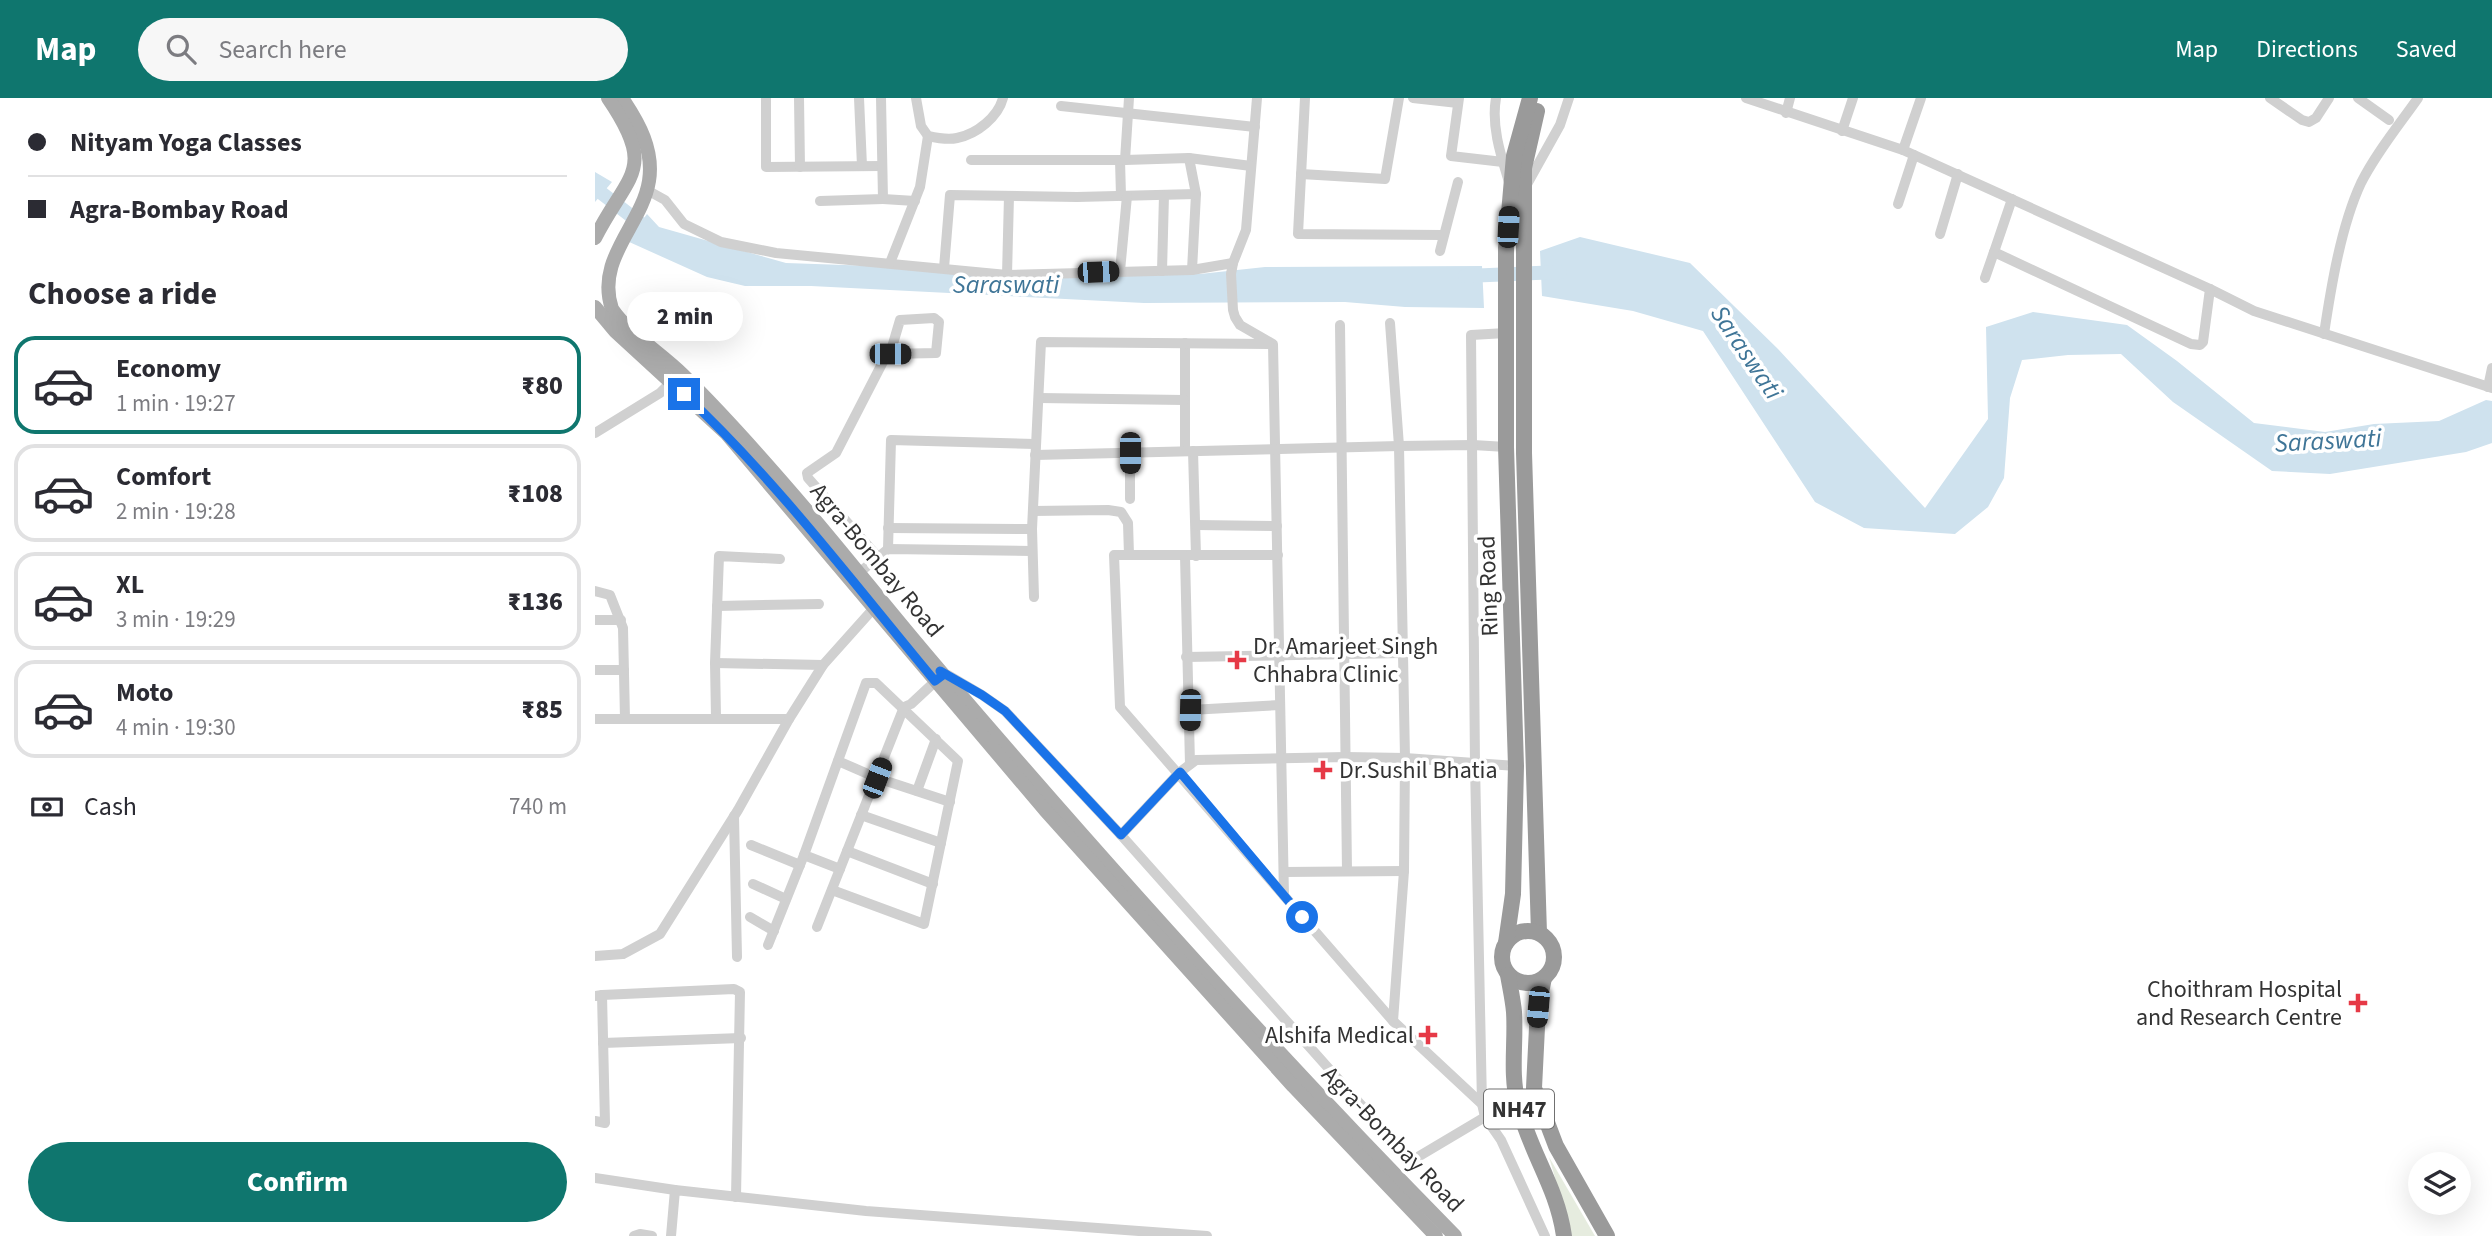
<!DOCTYPE html>
<html lang="en">
<head>
<meta charset="utf-8">
<style>
  body { margin:0; font-family:"Source Sans 3",sans-serif; background:#f7f7f7; color:#2b2b33; height:100vh; display:flex; flex-direction:column; font-size:26px; white-space:nowrap }
  * { box-sizing:border-box; margin:0 }
  p { font-size:23px; color:#7c7c81 }
  .icon { flex:none; width:38px; height:38px; fill:none; stroke:currentColor; stroke-width:2; stroke-linecap:round; stroke-linejoin:round }
  .map { position:relative; flex:1; overflow:hidden }
  .details { display:flex; flex-direction:column; background:#fff; width:595px }
  .details>* { flex:none }
  .guide { display:grid; align-content:center; height:154px; padding:0 28px; background:#fff }
  .buttons { position:absolute; left:1813px; top:1054px; display:grid; gap:14px }
  .buttons a { display:grid; place-items:center; width:63px; height:63px; border-radius:50%; background:#fff; box-shadow:0 7px 28px #0002; font-size:35px }
  .end { position:absolute; width:32px; height:32px; margin:-16px; border:9px solid #1a73e8; background:#fff; box-shadow:0 0 0 4px #fff }
  .from { border-radius:50% }
  .bubble { position:absolute; height:49px; border-radius:24px; background:#fff; box-shadow:0 7px 28px #0002; font-size:23px; font-weight:800; line-height:49px; text-align:center }
  .car { position:absolute; width:21px; height:42px; margin:-21px -10px; border-radius:9px; box-shadow:0 0 5px 2px #0007; background:linear-gradient(#222 24%,#8ab4d8 0 40%,#222 0 76%,#8ab4d8 0 86%,#222 0) }
  .guide b { display:flex; align-items:center; gap:24px; height:66px; font-size:26px }
  .guide b+b { border-top:2px solid #e1e1e2 }
  .guide i { width:18px; height:18px; background:#2b2b33 }
  ul { padding:0; list-style:none }
  li { display:flex; align-items:center; gap:21px; height:98px; margin:0 14px 10px; padding:0 14px; border:4px solid #e1e1e2; border-radius:21px }
  li div { flex:1 }
  li b { display:block; font-size:26px }
  li em { font-style:normal; font-weight:800 }
  li.on { border-color:#0f766e }
  li>.icon { width:63px; height:63px; stroke-width:1.5 }
  h2 { padding:0 28px; font-size:32px; line-height:84px }
  .pay { display:flex; align-items:center; gap:18px; height:77px; padding:0 28px; font-size:26px }
  .pay p { margin-inline-start:auto }
  .action { display:flex; gap:14px; margin-top:auto; padding:14px 28px }
  .action a { flex:1; height:80px; border-radius:42px; background:#0f766e; color:#fff; font-size:28px; font-weight:800; line-height:80px; text-align:center }
  header { display:flex; align-items:center; gap:42px; box-sizing:border-box; height:98px; padding:0 35px; background:#0f766e; color:#fff }
  header strong { font-size:33px }
  nav { display:flex; gap:38px; margin-inline-start:auto; font-size:24px }
  .search { width:490px; height:63px; background:#f7f7f7; display:flex; align-items:center; gap:18px; box-sizing:border-box; padding:0 24px; border-radius:38px; color:#7c7c81; font-size:26px }
  main { display:flex; flex:1; min-height:0 }
  .map>svg:first-child { display:block }
</style>
</head>
<body>
<header>
<strong>Map</strong>
<div class="search"><svg class="icon" aria-label="search" viewBox="0 0 24 24"><circle cx="10" cy="10" r="6"/><path d="M15 15l6 6"/></svg>Search here</div>
<nav><a>Map</a><a>Directions</a><a>Saved</a></nav>
</header>
<main>
<section class="details">
<div class="guide">
<b><i class="from"></i>Nityam Yoga Classes</b>
<b><i></i>Agra-Bombay Road</b>
</div>
<h2>Choose a ride</h2>
<ul>
<li class="on"><svg class="icon" aria-label="car" viewBox="0 0 24 24"><path d="M5 17H2v-5l4-1 3-4h7l3 4 3 1v5h-3M9 17h6M6 11h13"/><circle cx="7" cy="17" r="2"/><circle cx="17" cy="17" r="2"/></svg><div><b>Economy</b><p>1 min · 19:27</p></div><em>₹80</em></li>
<li><svg class="icon" aria-label="car" viewBox="0 0 24 24"><path d="M5 17H2v-5l4-1 3-4h7l3 4 3 1v5h-3M9 17h6M6 11h13"/><circle cx="7" cy="17" r="2"/><circle cx="17" cy="17" r="2"/></svg><div><b>Comfort</b><p>2 min · 19:28</p></div><em>₹108</em></li>
<li><svg class="icon" aria-label="car" viewBox="0 0 24 24"><path d="M5 17H2v-5l4-1 3-4h7l3 4 3 1v5h-3M9 17h6M6 11h13"/><circle cx="7" cy="17" r="2"/><circle cx="17" cy="17" r="2"/></svg><div><b>XL</b><p>3 min · 19:29</p></div><em>₹136</em></li>
<li><svg class="icon" aria-label="car" viewBox="0 0 24 24"><path d="M5 17H2v-5l4-1 3-4h7l3 4 3 1v5h-3M9 17h6M6 11h13"/><circle cx="7" cy="17" r="2"/><circle cx="17" cy="17" r="2"/></svg><div><b>Moto</b><p>4 min · 19:30</p></div><em>₹85</em></li>
</ul>
<div class="pay"><svg class="icon" aria-label="cash" viewBox="0 0 24 24"><path d="M3 7h18v10H3z"/><circle cx="12" cy="12" r="2"/></svg>Cash<p>740 m</p></div>
<div class="action"><a>Confirm</a></div>
</section>
<div class="map">
<svg width="1897" height="1138" viewBox="0 0 1897 1138">
  <rect width="100%" height="100%" fill="#fff"/>
  <path fill="#e6ecdf" d="M954 1059 1000 1138H977Z"/>
  <g fill="#cfe2ee">
    <path d="M0 74 17 84 0 104Z"/>
    <path d="M52 116 64 129 191 165 535 177 605 176 670 169 887 168 889 210 810 209 750 204 549 205 216 188H150L112 179 32 143Z"/>
    <path d="M985 139 1095 165 1183 251 1330 410 1393 321 1391 229 1438 214 1532 227 1582 263 1659 325 1730 334 1779 326 1844 323 1891 302 1897 303V345L1871 354 1735 376 1677 373 1578 304 1526 256 1473 257 1427 262 1415 300 1409 380 1393 409 1360 436 1269 430 1220 404 1108 233 1038 213 947 198 945 153Z"/>
  </g>
  <g fill="none" stroke-linecap="round" stroke-linejoin="round">
    <g stroke="#cfe2ee" stroke-width="14">
      <path d="M0 90 49 128"/>
      <path d="M870 178 965 174"/>
    </g>
    <g stroke="#d0d0d0" stroke-width="10">
      <path d="M171 0V69L287 68"/>
      <path d="M204 0 205 69"/>
      <path d="M264 0 267 68"/>
      <path d="M321 0 326 28 333 38C342 40 353 42 362 40 382 36 403 19 408 0"/>
      <path d="M662 0 651 132 638 165 636 176 638 212 640 219 645 227 678 246 689 798"/>
      <path d="M710 0 703 136 848 137"/>
      <path d="M818 0 863 5"/>
      <path d="M864 0 856 58 908 64"/>
      <path d="M901 0C896 28 906 58 914 84"/>
      <path d="M1151 0 1308 52 1615 191 1659 213 1897 290"/>
      <path d="M1675 0 1707 22 1714 24 1721 20 1734 0"/>
      <path d="M1763 0 1794 22"/>
      <path d="M466 8 660 29"/>
      <path d="M1191 15 1195 0"/>
      <path d="M1247 33 1258 0"/>
      <path d="M1308 52 1326 0"/>
      <path d="M594 60 601 96 597 172"/>
      <path d="M376 62H530L594 60 656 68"/>
      <path d="M525 62 526 98"/>
      <path d="M530 62 534 0"/>
      <path d="M706 76 790 81 804 0"/>
      <path d="M931 88 965 27 974 0"/>
      <path d="M52 92 70 102 89 126 126 144 181 155 412 177 597 172 638 165"/>
      <path d="M288 101 320 103"/>
      <path d="M1417 101 1399 154 1596 246 1605 247 1608 244 1615 191"/>
      <path d="M225 103 288 101 286 0"/>
      <path d="M1303 106 1319 57"/>
      <path d="M1345 136 1363 76"/>
      <path d="M845 153 863 84"/>
      <path d="M295 165 325 89 333 38"/>
      <path d="M349 170 355 97 482 99 601 96"/>
      <path d="M525 173 532 98"/>
      <path d="M567 173 569 97"/>
      <path d="M412 177 414 98"/>
      <path d="M1390 180 1399 154"/>
      <path d="M795 225 804 348 810 660 809 773 798 923"/>
      <path d="M745 227 752 773"/>
      <path d="M1729 236C1736 189 1746 128 1766 85 1781 55 1804 27 1823 0"/>
      <path d="M590 245V353"/>
      <path d="M1893 289 1897 270"/>
      <path d="M444 300 589 302"/>
      <path d="M0 335 65 295 76 284"/>
      <path d="M598 353 601 458"/>
      <path d="M535 355V401"/>
      <path d="M440 357 804 348 878 347 911 349"/>
      <path d="M438 413 513 412 526 414 533 425 534 457"/>
      <path d="M601 427 682 428"/>
      <path d="M293 430 437 431"/>
      <path d="M293 451 296 342 440 346"/>
      <path d="M683 457H519L525 609 798 923 887 1006 890 1019 906 1042 950 1138"/>
      <path d="M282 458 213 380 212 375 241 355 291 258 295 256 341 255 344 224 339 220 305 222 295 256"/>
      <path d="M590 458 595 666"/>
      <path d="M265 474 293 451 437 453"/>
      <path d="M0 493 15 497 28 530 30 621"/>
      <path d="M439 499 437 431 446 244 674 246"/>
      <path d="M122 508 224 506"/>
      <path d="M0 522H26"/>
      <path d="M591 559 807 555"/>
      <path d="M120 565 228 567"/>
      <path d="M0 572H29"/>
      <path d="M353 577 387 597 410 613 526 737 816 1063 890 1019"/>
      <path d="M595 612 685 607"/>
      <path d="M121 619 120 565 124 458 185 461"/>
      <path d="M0 621H194"/>
      <path d="M243 663 282 680 355 704"/>
      <path d="M322 693 341 641"/>
      <path d="M266 717 346 745"/>
      <path d="M139 718 142 859"/>
      <path d="M526 737 585 674 601 662 751 659 810 660 921 668"/>
      <path d="M156 747 205 767"/>
      <path d="M252 753 338 786"/>
      <path d="M689 774 809 773"/>
      <path d="M158 786 191 801"/>
      <path d="M237 792 329 826 363 663 281 585H271L209 757 245 771"/>
      <path d="M155 819 179 833"/>
      <path d="M222 829 309 609 316 606 345 579"/>
      <path d="M173 847 209 757"/>
      <path d="M0 858 28 856 65 836 143 712 194 621 228 567 279 510"/>
      <path d="M7 897 139 891 145 894 141 1099"/>
      <path d="M0 898 7 897 10 1025 0 1023"/>
      <path d="M8 945 146 940"/>
      <path d="M887 1006 880 667 876 237 911 235"/>
      <path d="M0 1080 80 1092"/>
      <path d="M39 1138 45 1136 57 1138"/>
      <path d="M76 1138 80 1092 271 1113 612 1138"/>
    </g>
    <g stroke="#ababab" stroke-width="14">
      <path d="M27 0C44 25 59 52 54 83 47 127 0 161 17 211 33 235 67 256 88 277 133 321 173 367 214 415 259 468 302 523 347 575 512 768 682 957 860 1138"/>
      <path d="M0 140C33 75 63 73 13 0"/>
      <path d="M0 209 20 233 131 335 450 712 698 988 841 1138"/>
    </g>
    <g stroke="#9a9a9a" stroke-width="16">
      <path d="M942 13 929 70V355L944 835"/>
      <circle cx="933" cy="859" r="26"/>
      <path d="M911 845 918 796 921 668 911 349V150L919 58 935 0"/>
      <path d="M913 877C915 889 918 902 919 914 921 944 915 976 923 1006 934 1053 962 1088 969 1138"/>
      <path d="M949 880 943 909 939 990 961 1048 1012 1138"/>
    </g>
  </g>
  <g fill="none" stroke-linecap="round" stroke-linejoin="round">
    <path stroke="#1a73e8" stroke-width="9" d="M89 296C182 383 259 486 340 583L348 577 345 573 387 597 410 613 526 737 585 674 707 819"/>
  </g>
  <g fill="#e63946" stroke="#fff" stroke-width="2.5">
    <path d="M638.5 551.5h7v7h7v7h-7v7h-7v-7h-7v-7h7z"/>
    <path d="M724.5 661.5h7v7h7v7h-7v7h-7v-7h-7v-7h7z"/>
    <path d="M1759.5 894.5h7v7h7v7h-7v7h-7v-7h-7v-7h7z"/>
    <path d="M829.5 926.5h7v7h7v7h-7v7h-7v-7h-7v-7h7z"/>
  </g>
  <g text-anchor="middle" stroke-width="7" stroke-linejoin="round" paint-order="stroke">
    <rect fill="#fff" stroke="#707070" stroke-width="2" x="889" y="991.5" width="70" height="39" rx="5"/>
    <g font-size="23" font-weight="bold" fill="#333">
      <text x="924" y="1019">NH47</text>
    </g>
    <g font-size="24" fill="#333" stroke="#fff">
      <text transform="translate(282 462) rotate(50)" y="8">Agra-Bombay Road</text>
      <text transform="translate(893 488) rotate(-92)" y="8">Ring Road</text>
      <text transform="translate(798 1041) rotate(46)" y="8">Agra-Bombay Road</text>
    </g>
    <g font-size="24" fill="#333" stroke="#fff" text-anchor="start">
      <text x="658" y="556">Dr. Amarjeet Singh<tspan x="658" dy="28">Chhabra Clinic</tspan></text>
      <text x="744" y="680">Dr.Sushil Bhatia</text>
      <text x="1747" y="899" text-anchor="end">Choithram Hospital<tspan x="1747" dy="28">and Research Centre</tspan></text>
      <text x="819" y="945" text-anchor="end">Alshifa Medical</text>
    </g>
    <g font-size="26" font-style="italic" fill="#3f7597" stroke="#fff">
      <text x="411" y="195">Saraswati</text>
      <text transform="translate(1152 254) rotate(56)" y="9">Saraswati</text>
      <text transform="translate(1733 342) rotate(-3)" y="9">Saraswati</text>
    </g>
  </g>
</svg>
<div class="buttons">
<a><svg class="icon" aria-label="layers" viewBox="0 0 24 24"><path d="M12 4l9 5-9 5-9-5zM3 14l9 5 9-5"/></svg></a>
</div>
<i class="end from" style="left:707px;top:819px"></i>
<i class="end" style="left:89px;top:296px"></i>
<div class="bubble" style="left:32px;top:194px;width:116px">2 min</div>
<i class="car" style="left:913px;top:129px;rotate:3deg"></i>
<i class="car" style="left:503px;top:174px;rotate:88deg"></i>
<i class="car" style="left:295px;top:256px;rotate:90deg"></i>
<i class="car" style="left:535px;top:355px;rotate:180deg"></i>
<i class="car" style="left:595px;top:612px;rotate:181deg"></i>
<i class="car" style="left:282px;top:680px;rotate:21deg"></i>
<i class="car" style="left:943px;top:909px;rotate:185deg"></i>
</div>
</main>
</body>
</html>
